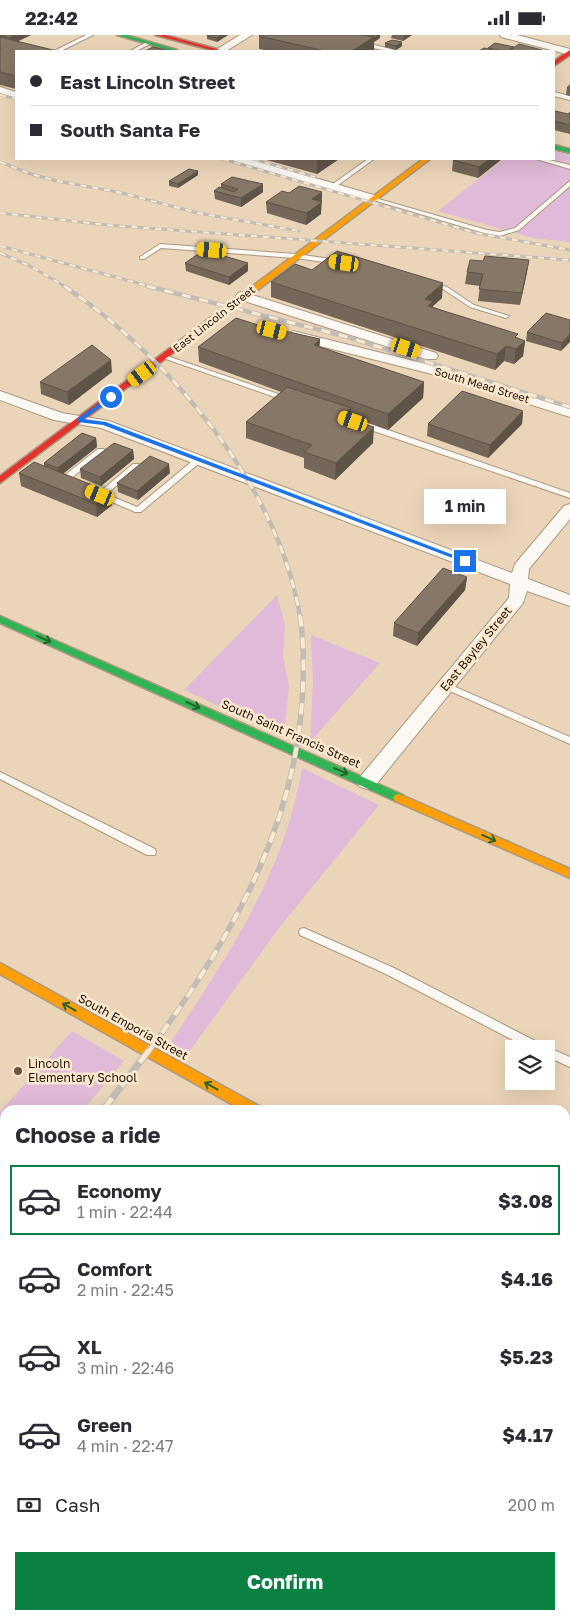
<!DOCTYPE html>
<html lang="en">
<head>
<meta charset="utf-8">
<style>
  body { margin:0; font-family:"Golos Text",sans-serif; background:#f2f2f3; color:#2b2b33; height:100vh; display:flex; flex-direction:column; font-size:19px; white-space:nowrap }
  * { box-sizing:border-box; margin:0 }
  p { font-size:16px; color:#7c7c81 }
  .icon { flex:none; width:28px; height:28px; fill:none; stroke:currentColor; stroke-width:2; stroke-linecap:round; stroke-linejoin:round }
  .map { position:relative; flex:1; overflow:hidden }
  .panel { position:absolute; left:0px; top:1070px; width:570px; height:515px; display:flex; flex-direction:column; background:#fff; border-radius:15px 15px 0 0; box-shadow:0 5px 20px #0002 }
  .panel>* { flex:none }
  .hud { position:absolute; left:15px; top:15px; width:540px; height:110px; border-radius:0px; box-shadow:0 5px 20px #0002; display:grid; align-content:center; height:110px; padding:0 15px; background:#fff }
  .buttons { position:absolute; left:505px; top:1005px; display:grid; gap:10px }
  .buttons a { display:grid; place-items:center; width:50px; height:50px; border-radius:0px; background:#fff; box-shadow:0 5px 20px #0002; font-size:25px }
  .end { position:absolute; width:22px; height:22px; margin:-11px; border:6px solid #1a73e8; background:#fff; box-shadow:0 0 0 2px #fff }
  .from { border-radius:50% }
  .bubble { position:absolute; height:35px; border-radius:0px; background:#fff; box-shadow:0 5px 20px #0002; font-size:16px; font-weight:700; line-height:35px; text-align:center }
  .car { position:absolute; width:15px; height:30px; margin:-15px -8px; border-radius:6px; box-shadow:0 0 4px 1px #0007; background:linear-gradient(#f5c518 24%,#345 0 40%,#f5c518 0 76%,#345 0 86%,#f5c518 0) }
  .hud b { display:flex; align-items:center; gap:18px; height:48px; font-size:19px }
  .hud b+b { border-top:1px solid #e1e1e2 }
  .hud i { width:12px; height:12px; background:#2b2b33 }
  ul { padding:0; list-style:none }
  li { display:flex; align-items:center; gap:15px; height:70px; margin:0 10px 8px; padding:0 5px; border:2px solid transparent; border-radius:0px }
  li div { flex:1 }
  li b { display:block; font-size:19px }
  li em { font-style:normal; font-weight:700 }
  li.on { border-color:#0b8043 }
  li>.icon { width:45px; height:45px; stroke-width:1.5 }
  h2 { padding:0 15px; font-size:22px; line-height:60px }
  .pay { display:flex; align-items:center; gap:12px; height:55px; padding:0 15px; font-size:19px }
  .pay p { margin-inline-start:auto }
  .button { display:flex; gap:10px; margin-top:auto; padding:10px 15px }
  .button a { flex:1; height:58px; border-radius:0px; background:#0b8043; color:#fff; font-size:20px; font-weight:700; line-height:58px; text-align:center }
  .status { display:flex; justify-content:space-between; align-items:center; height:35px; padding:0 25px; background:#fff; direction:ltr }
  .status svg { height:14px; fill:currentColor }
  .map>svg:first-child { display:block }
</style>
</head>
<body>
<div class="status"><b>22:42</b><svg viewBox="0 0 49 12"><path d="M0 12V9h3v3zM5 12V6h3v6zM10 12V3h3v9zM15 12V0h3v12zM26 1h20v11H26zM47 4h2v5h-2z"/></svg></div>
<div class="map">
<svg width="570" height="1585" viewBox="0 0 570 1585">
  <rect width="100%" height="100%" fill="#ebd5b9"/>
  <g fill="#e0bad8">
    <path d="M554 116 570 120V207L532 203 438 176 504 124H554Z"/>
    <path d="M277 560 285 590 283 621 289 651 284 701 184 655Z"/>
    <path d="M311 600 380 628 310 707 313 646Z"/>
    <path d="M302 733 379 770 279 893 186 1021 169 1010C227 922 284 840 302 733Z"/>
    <path d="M72 996 124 1026 83 1075H5V1166L0 1172V1077Z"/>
  </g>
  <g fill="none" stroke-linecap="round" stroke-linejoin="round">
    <defs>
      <g id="lane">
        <path d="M86 0H93L61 16H54Z"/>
        <path d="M147 7 152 8 136 16H130Z"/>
        <path d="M362 7 395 15 396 16H387L360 10Z"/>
        <path d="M554 57 570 61V65L554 61Z"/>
        <path d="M368 124H374L334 153H330V151Z"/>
        <path d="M536 124H545L570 130V134Z"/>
        <path d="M570 146V151L519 195 500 201 484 198 370 164 375 163 487 195 500 197 515 193Z"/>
        <path d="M160 209 296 219 338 225 341 227 338 229 296 223 161 213 144 224H140V222Z"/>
        <path d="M430 247 447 252 474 270 509 281 506 283 470 272 443 254 428 250V248Z"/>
        <path d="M163 321H167L293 364 286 366 163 323Z"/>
        <path d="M359 387H365L570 458V463L359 391Z"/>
        <path d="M98 414H104L105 416 69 445 72 447 71 449 61 447V443Z"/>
        <path d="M196 423H199L203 425 141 477H135L96 460 133 429H139V433L106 459 137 472Z"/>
        <path d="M446 648 570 702V709L443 653 441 651 443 649Z"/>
        <path d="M0 737 155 814 156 817 155 820H147L0 744Z"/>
        <path d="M304 893 394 933 545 1011 570 1022V1032L546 1021V1014H530L386 939 300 900 299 897 300 894Z"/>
        <path d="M570 1333V1369L565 1367V1336Z"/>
        <path d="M565 1443 570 1445V1460L565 1458Z"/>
        <path d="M565 1556 570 1558V1573L565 1571Z"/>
        <path d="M445 1580H460L458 1585H443Z"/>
      </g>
      <g id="street">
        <path d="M240 0H252L226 16H214Z"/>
        <path d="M500 0H517L570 14V20L501 2Z"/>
        <path d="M0 52 16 57V63L0 58Z"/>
        <path d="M232 124H250L377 161 379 164 373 168 369 167 234 126Z"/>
        <path d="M243 257 436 318 438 321 436 324H426L238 264 236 261 238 258Z"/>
        <path d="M293 296 450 335 570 373V382L440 341 288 303 286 300Z"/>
        <path d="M0 356 62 378 109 386 512 538 515 529 564 471 570 469V484L529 534 528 544 570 560V571L527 556 523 568 374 752 367 754 360 752 357 747 360 742 509 563 510 549 101 393 54 385 0 365Z"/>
      </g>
      <g id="fast">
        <path d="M117 0H126L177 15 172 16Z"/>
        <path d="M554 110 570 114V118L554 114Z"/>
        <path d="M0 581 403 760 405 763 399 767 395 766 0 588Z"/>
      </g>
      <g id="slow">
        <path d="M423 124H430L180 314H174V310Z"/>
        <path d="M399 759 570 834V843L395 766 393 763 395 760Z"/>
        <path d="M0 928 259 1071 261 1075H242L0 939Z"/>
        <path d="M565 1244 570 1246V1261L565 1259Z"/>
        <path d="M81 1580H102L104 1585H83Z"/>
      </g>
      <g id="jam">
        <path d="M155 0H165L224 16H215Z"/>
        <path d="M570 15V20L554 31V26Z"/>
        <path d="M174 310 181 312 0 448V441Z"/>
        <path d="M0 1504 5 1506V1524L0 1522Z"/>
      </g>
    </defs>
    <use href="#lane" stroke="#aa987f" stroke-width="2"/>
    <use href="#street" stroke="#aa987f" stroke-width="2"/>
    <use href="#fast" stroke="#aa987f" stroke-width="3"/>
    <use href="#slow" stroke="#aa987f" stroke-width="3"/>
    <use href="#jam" stroke="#aa987f" stroke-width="3"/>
    <use href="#lane" fill="#fcf9f4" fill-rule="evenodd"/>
    <use href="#street" fill="#fcf9f4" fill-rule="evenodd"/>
    <use href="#fast" fill="#30b455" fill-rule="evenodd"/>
    <use href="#slow" fill="#ff9f0a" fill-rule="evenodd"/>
    <use href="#jam" fill="#e5322d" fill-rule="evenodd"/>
    <defs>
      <g id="rail-far3">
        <path d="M0 60 16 64"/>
        <path d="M223 124 476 198 570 215"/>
        <path d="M253 124 315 142"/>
        <path d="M0 127 31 139 57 146 118 157 198 178 299 196"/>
        <path d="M0 178 107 190 570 225"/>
        <path d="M0 211 152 252"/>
        <path d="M0 218 30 231 66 252"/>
      </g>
      <g id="rail-far2">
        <path d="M64 251C170 322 279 453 300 582"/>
        <path d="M147 251 344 301 570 372"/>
      </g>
      <path id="rail-far1" d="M149 1016C223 915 289 806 301 679 304 646 305 614 300 581"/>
      <g id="rail">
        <path d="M103 1075 150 1014"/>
        <path d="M0 1200 5 1194"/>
      </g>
    </defs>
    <use href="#rail-far3" stroke="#c1bcb4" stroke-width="3"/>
    <use href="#rail-far2" stroke="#c1bcb4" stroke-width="4.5"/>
    <use href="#rail-far1" stroke="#c1bcb4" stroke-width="5.5"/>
    <use href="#rail" stroke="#c1bcb4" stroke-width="7"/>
    <use href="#rail-far3" stroke="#fce9d0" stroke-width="2" stroke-dasharray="6" stroke-linecap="butt"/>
    <use href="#rail-far2" stroke="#fce9d0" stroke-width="3" stroke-dasharray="9" stroke-linecap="butt"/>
    <use href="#rail-far1" stroke="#fce9d0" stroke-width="4" stroke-dasharray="11" stroke-linecap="butt"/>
    <use href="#rail" stroke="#fce9d0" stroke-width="5" stroke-dasharray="15" stroke-linecap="butt"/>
  </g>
  <g fill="#746658">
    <path d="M0 0H31L18 6 16 16V54L0 50Z"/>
    <path d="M208 0H228L217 7 207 4V1Z"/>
    <path d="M380 0V3L374 7V15L372 16H269L259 14V1Z"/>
    <path d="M392 0H412L403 6 391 3Z"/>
    <path d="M385 8 402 11 396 15 385 12Z"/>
    <path d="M570 49V61L566 60 567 52Z"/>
    <path d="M554 77 568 79 570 77V99L554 95Z"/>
    <path d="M263 124H339L317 139Z"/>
    <path d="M455 124H502L478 143 452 136 453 125Z"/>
    <path d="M198 140 178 153 169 151V146Z"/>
    <path d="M221 149 263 157 241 172 215 164 214 156 221 153Z"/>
    <path d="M322 157 321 179 306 190 267 178 266 167 289 158Z"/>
    <path d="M185 228 248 236 229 250 186 236Z"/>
    <path d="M312 235 442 263 433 271V272L525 306 523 321 514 329 504 326 495 335 271 262V247Z"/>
    <path d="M467 237H527L520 270 478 266 480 251 465 249Z"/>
    <path d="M570 285 561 316 526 306 527 297Z"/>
    <path d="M258 290 320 304 319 312 424 347 423 363 388 395 351 382V384L373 408 335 445 304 433V423L246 403V387L281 357 199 327 198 312Z"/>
    <path d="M112 337 69 370 41 359 40 347Z"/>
    <path d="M523 376 522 389 488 423 427 401 428 389Z"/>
    <path d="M96 403 97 412 63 438 112 470 97 482 21 451 19 438 44 431V428Z"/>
    <path d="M133 415 134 424 101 451 81 443 80 434Z"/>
    <path d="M170 438 138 465 118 457 117 448Z"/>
    <path d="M467 542 465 555 417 611 393 601 394 588Z"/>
  </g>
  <g fill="#5e5347">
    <path d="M15 0H31L10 10 9 3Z"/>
    <path d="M222 0H228L217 7V3Z"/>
    <path d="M380 0V3L374 7V15L372 16H352L374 2Z"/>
    <path d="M404 0H412L403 6Z"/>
    <path d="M402 7V11L396 15V11Z"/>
    <path d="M319 124H339L317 139V125Z"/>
    <path d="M489 124H502L478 143 479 132Z"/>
    <path d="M198 136V140L178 153V149Z"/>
    <path d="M263 149V157L241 172V163Z"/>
    <path d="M322 157 321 179 306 190 307 178 312 164Z"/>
    <path d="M529 225 527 237 520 270 522 258Z"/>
    <path d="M248 228V236L229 250V242Z"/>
    <path d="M443 248 442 263 433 271 432 281 425 264Z"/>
    <path d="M570 299V307L561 316 562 308Z"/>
    <path d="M320 304 319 319 314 310Z"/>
    <path d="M525 306 523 321 514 329 516 314Z"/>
    <path d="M506 311 504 326 495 335 497 319Z"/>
    <path d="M111 325 112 337 69 370 67 357Z"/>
    <path d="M424 347 423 363 388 395V379Z"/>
    <path d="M351 373V389L342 381Z"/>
    <path d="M523 376 522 389 488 423 490 410Z"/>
    <path d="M374 392 373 408 335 445 336 428Z"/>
    <path d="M96 403 97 412 59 442 58 433Z"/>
    <path d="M133 415 134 424 101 451 100 442Z"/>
    <path d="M169 429 170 438 138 465 137 456Z"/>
    <path d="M110 457 112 470 97 482 96 469Z"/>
    <path d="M467 542 465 555 417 611 418 598Z"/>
  </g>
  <g fill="#877766" stroke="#5e5347">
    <path d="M0 0H15L9 3Z"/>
    <path d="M208 0H222L217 3 207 1Z"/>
    <path d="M260 0H365L374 2 352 16H325L259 1Z"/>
    <path d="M365 0H379L374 3V2Z"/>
    <path d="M0 2 57 16H16V41L0 37V14L1 13H0Z"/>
    <path d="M392 5 402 7 396 11 385 8Z"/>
    <path d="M495 8 514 12 507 16H503L488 13Z"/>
    <path d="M519 9 542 15 540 16H509Z"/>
    <path d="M153 12 170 16H145Z"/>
    <path d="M484 13 498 16H479Z"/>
    <path d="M555 76 568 79 570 77V90L554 86V77Z"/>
    <path d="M455 124H489L479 132 453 125Z"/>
    <path d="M189 134 198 136 178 149 169 146Z"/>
    <path d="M232 142 263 149 241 163 214 156 219 152 234 157 238 154 221 149Z"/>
    <path d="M299 151 322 157 312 164 322 167 307 178 266 167 282 156 289 158Z"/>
    <path d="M204 215 248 228 229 242 185 228Z"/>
    <path d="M337 216 443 248 425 264 433 266 428 271 518 299 515 302 525 306 516 314 506 311 497 319 271 247 295 229 312 235Z"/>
    <path d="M485 221 529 225 522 258 479 254 483 239 467 237 470 225 483 226Z"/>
    <path d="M546 278 570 285V299L562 308 527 297Z"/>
    <path d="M236 283 258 290 320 304 314 310 424 347 388 379 198 312Z"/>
    <path d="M92 310 111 325 67 357 40 347Z"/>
    <path d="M287 352 351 373 342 381 374 392 336 428 304 417 312 410 246 387Z"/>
    <path d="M462 356 523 376 490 410 428 389Z"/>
    <path d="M82 398 96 403 58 433 44 428Z"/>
    <path d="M114 408 133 415 100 442 80 434Z"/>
    <path d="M150 421 169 429 137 456 117 448Z"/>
    <path d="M34 427 110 457 96 469 19 438Z"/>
    <path d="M443 533 467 542 418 598 394 588Z"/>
  </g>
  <defs><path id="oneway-shaft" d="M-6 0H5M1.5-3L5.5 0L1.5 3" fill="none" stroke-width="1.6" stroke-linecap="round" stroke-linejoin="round" transform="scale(1.25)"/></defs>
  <g stroke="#2a632a">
    <use href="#oneway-shaft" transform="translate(44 604) rotate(24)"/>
    <use href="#oneway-shaft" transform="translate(193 670) rotate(24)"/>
    <use href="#oneway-shaft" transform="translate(341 736) rotate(23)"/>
    <use href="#oneway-shaft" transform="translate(489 803) rotate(24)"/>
    <use href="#oneway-shaft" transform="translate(69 972) rotate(-151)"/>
    <use href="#oneway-shaft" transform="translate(211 1051) rotate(-151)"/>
  </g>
  <path fill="#1a73e8" d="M111 360 113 363 84 384 106 387 469 526 463 527 103 390 77 387V384Z"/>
  <circle fill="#695641" stroke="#fce9d0" stroke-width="2" cx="18" cy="1036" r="5"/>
  <g text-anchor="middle" stroke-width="5" stroke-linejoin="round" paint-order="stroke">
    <g font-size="11" fill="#231200" stroke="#fce9d0">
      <text transform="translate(214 284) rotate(-38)" y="4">East Lincoln Street</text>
      <text transform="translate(482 350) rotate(17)" y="4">South Mead Street</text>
    </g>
    <g font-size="12" fill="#231200" stroke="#fce9d0">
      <text transform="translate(476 614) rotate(-51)" y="4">East Bayley Street</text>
      <text transform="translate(291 699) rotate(24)" y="4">South Saint Francis Street</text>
      <text transform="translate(133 992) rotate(29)" y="4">South Emporia Street</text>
    </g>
    <g font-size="12" fill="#231200" stroke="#fce9d0" text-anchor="start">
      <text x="28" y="1033">Lincoln<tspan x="28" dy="14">Elementary School</tspan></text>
    </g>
  </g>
</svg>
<div class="buttons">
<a><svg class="icon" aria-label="layers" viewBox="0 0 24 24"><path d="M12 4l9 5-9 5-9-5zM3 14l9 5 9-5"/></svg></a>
</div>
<i class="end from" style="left:111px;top:362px"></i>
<i class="end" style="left:465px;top:526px"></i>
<div class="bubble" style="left:424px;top:454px;width:82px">1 min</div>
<i class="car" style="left:212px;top:215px;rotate:275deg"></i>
<i class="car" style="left:344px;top:228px;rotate:278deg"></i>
<i class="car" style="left:272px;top:295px;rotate:104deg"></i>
<i class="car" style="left:406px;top:313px;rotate:108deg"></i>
<i class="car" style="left:142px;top:339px;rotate:234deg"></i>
<i class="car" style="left:353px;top:386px;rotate:289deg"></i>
<i class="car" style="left:100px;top:460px;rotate:292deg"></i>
<div class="hud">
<b><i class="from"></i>East Lincoln Street</b>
<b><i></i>South Santa Fe</b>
</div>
<section class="panel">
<h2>Choose a ride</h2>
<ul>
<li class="on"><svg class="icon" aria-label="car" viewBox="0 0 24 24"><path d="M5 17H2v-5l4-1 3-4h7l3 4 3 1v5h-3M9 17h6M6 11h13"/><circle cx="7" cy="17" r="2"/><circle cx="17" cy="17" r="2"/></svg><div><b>Economy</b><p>1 min · 22:44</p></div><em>$3.08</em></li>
<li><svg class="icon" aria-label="car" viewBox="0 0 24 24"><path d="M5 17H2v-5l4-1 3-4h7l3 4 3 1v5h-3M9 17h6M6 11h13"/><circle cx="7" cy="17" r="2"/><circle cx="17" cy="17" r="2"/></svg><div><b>Comfort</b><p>2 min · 22:45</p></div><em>$4.16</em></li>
<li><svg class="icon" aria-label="car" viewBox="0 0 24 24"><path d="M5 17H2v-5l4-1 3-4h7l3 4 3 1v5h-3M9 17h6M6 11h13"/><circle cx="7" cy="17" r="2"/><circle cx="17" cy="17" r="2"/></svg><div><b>XL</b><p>3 min · 22:46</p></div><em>$5.23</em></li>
<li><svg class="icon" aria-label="car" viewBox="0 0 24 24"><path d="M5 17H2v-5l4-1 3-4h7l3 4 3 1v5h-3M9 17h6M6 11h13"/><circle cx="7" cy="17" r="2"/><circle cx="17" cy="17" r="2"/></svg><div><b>Green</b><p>4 min · 22:47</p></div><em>$4.17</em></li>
</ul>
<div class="pay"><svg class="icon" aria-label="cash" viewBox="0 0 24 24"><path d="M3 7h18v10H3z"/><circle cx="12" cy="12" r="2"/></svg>Cash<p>200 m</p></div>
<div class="button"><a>Confirm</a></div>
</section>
</div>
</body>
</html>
